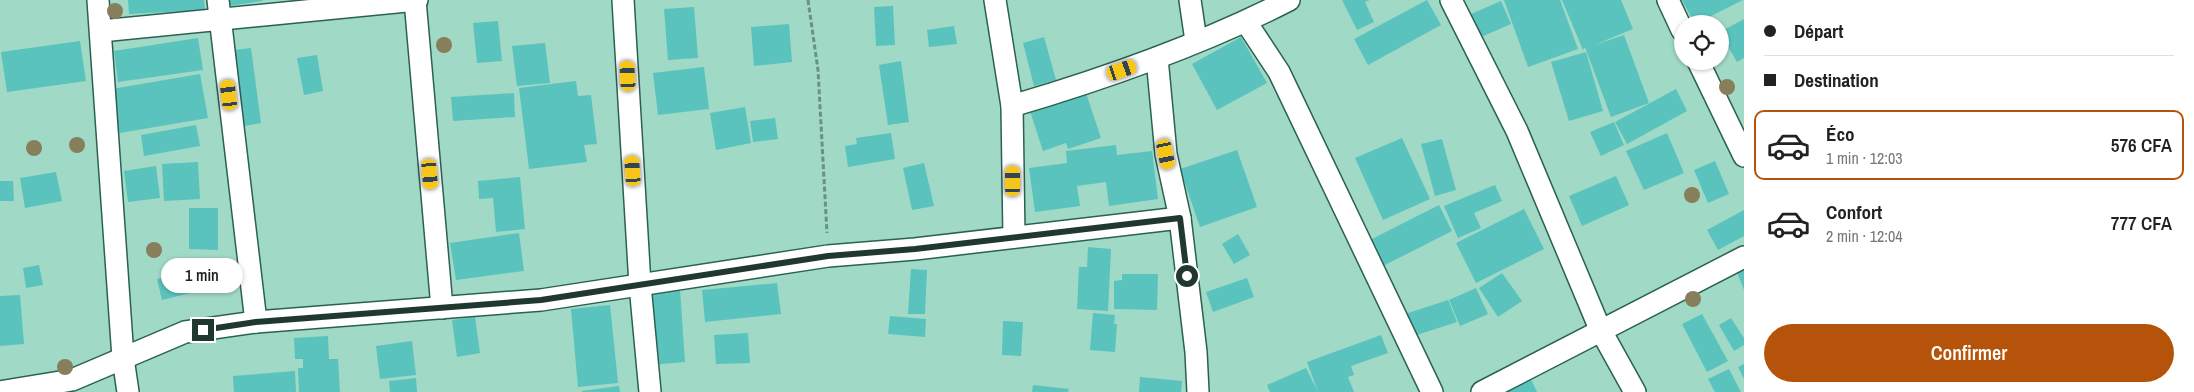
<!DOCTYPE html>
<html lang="fr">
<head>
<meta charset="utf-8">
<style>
  body { margin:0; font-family:"Archivo Narrow",sans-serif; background:#f2f2f2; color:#222; height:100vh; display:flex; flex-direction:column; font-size:19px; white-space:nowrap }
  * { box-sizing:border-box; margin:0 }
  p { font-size:16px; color:#767676 }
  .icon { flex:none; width:28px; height:28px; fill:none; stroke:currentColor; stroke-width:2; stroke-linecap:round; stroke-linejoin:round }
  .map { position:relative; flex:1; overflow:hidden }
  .panel { display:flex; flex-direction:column; background:#fff; width:450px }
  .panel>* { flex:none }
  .hud { display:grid; align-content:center; height:110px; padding:0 20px; background:#fff }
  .buttons { position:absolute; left:1674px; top:15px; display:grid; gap:10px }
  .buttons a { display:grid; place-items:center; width:55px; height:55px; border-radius:50%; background:#fff; box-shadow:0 1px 4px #0004; font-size:25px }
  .end { position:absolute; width:22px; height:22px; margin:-11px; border:6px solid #213830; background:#fff; box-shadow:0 0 0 2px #fff }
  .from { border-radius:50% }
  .bubble { position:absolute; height:35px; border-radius:18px; background:#fff; box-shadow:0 1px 4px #0004; font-size:16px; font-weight:600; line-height:35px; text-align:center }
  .car { position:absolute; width:15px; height:30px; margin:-15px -8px; border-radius:6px; box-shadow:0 0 4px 1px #0007; background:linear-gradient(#f5c518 24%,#345 0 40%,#f5c518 0 76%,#345 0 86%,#f5c518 0) }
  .hud b { display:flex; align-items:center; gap:18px; height:48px; font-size:19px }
  .hud b+b { border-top:1px solid #e0e0e0 }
  .hud i { width:12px; height:12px; background:#222 }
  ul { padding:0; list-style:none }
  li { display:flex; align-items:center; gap:15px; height:70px; margin:0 10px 8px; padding:0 10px; border:2px solid transparent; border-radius:10px }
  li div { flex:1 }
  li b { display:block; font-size:19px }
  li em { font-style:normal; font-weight:600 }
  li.selected { border-color:#b45309 }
  li>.icon { width:45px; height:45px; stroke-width:1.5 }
  .primary-button { display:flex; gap:10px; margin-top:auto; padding:10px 20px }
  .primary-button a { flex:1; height:58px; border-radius:30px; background:#b45309; color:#fff; font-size:20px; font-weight:600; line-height:58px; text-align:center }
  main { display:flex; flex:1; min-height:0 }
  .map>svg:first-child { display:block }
</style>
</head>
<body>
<main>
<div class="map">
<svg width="1744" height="392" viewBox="0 0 1744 392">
  <rect width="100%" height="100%" fill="#a0d9c5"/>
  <g fill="#5ac3be">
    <path d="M128 0H204L205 10 129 14Z"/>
    <path d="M227 0H262L263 1 228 6Z"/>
    <path d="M1342 0H1370L1365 2 1374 22 1357 30Z"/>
    <path d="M1427 0 1441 25 1368 65 1354 39Z"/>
    <path d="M1504 0H1560L1578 49 1528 67Z"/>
    <path d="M1562 0H1621L1633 29 1594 45 1624 35 1649 103 1611 117 1585 47 1583 50Z"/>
    <path d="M1682 0H1743L1695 24Z"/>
    <path d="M1501 1 1511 24 1481 37 1471 14Z"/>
    <path d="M893 6 895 45 876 46 874 7Z"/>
    <path d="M694 7 698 58 668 60 664 9Z"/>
    <path d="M1744 19V58L1737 62 1720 32Z"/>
    <path d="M498 21 502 61 477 63 473 23Z"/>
    <path d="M789 24 792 62 754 66 751 27Z"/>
    <path d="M954 26 957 44 929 47 927 30Z"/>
    <path d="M1044 37 1056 80 1034 86 1023 43Z"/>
    <path d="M1241 37 1267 83 1217 110 1192 64Z"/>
    <path d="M198 38 203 70 118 82 114 51Z"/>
    <path d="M80 41 86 81 7 92 1 52Z"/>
    <path d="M545 43 550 83 517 86 512 46Z"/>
    <path d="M251 48 261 123 244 126 234 50Z"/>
    <path d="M1586 52 1603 111 1569 121 1551 62Z"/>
    <path d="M317 55 323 91 304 95 297 58Z"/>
    <path d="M901 61 909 122 888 125 879 65Z"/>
    <path d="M704 67 709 109 658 115 653 73Z"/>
    <path d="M200 74 208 118 114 134 106 90Z"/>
    <path d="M576 81 578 96 591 95 597 144 584 145 587 162 529 169 519 88Z"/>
    <path d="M1676 89 1687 111 1627 144 1615 122Z"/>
    <path d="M514 93 515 117 453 121 451 97Z"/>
    <path d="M1086 93 1101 138 1068 149 1066 143 1043 151 1030 111Z"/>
    <path d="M745 107 751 143 716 150 710 113Z"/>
    <path d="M775 118 778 139 753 142 750 121Z"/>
    <path d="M1614 122 1624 145 1601 156 1590 132Z"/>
    <path d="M196 125 200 146 144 156 141 135Z"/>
    <path d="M891 133 895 159 848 167 845 146 857 144 856 138Z"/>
    <path d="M1667 133 1684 173 1644 190 1626 151Z"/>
    <path d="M1402 138 1430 199 1383 220 1355 158Z"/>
    <path d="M1442 139 1456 190 1435 196 1421 144Z"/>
    <path d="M1116 145 1117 155 1152 151 1158 199 1109 206 1106 182 1077 186 1080 206 1035 212 1029 168 1067 163 1066 151Z"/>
    <path d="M1237 150 1257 207 1200 227 1180 169Z"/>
    <path d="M1715 161 1729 194 1708 203 1694 170Z"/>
    <path d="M198 162 200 199 164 201 162 164Z"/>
    <path d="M924 163 934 206 912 210 903 168Z"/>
    <path d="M156 166 160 198 128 202 124 171Z"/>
    <path d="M56 172 62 201 25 208 20 178Z"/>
    <path d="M1616 176 1629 205 1582 226 1569 196Z"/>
    <path d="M520 177 525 229 496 232 493 198 479 199 478 181Z"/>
    <path d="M0 181H13L14 201H0Z"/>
    <path d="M1495 185 1502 201 1474 213 1481 228 1458 238 1444 206Z"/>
    <path d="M1439 205 1452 231 1383 266 1370 240Z"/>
    <path d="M189 208H218V250L189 249Z"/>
    <path d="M1524 209 1544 249 1476 283 1456 243Z"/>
    <path d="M1744 210V236L1718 250 1707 230Z"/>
    <path d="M519 233 524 271 456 280 450 243Z"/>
    <path d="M1238 234 1250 255 1234 264 1222 244Z"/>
    <path d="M1088 247 1111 249 1108 311 1077 309 1079 267H1087Z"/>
    <path d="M39 265 43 285 26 288 23 268Z"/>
    <path d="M911 269 927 270 925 314H908Z"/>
    <path d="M1744 269V290L1737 272Z"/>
    <path d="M189 271 194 292 162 300 157 279Z"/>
    <path d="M1502 273 1522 301 1498 317 1479 288Z"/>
    <path d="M1122 274H1158L1157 310 1114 309V281L1122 280Z"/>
    <path d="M1247 278 1254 297 1213 312 1206 292Z"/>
    <path d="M777 283 781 314 705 322 702 290Z"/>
    <path d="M1476 288 1488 314 1460 326 1449 300Z"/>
    <path d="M680 289 685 362 650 365 644 291Z"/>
    <path d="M20 295 24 344 0 346V296Z"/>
    <path d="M1448 300 1457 322 1398 341 1390 319Z"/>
    <path d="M610 305 618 383 578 387 571 309Z"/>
    <path d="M1093 313 1115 315 1114 324H1117L1115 352 1090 350Z"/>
    <path d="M1702 314 1728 361 1707 372 1682 324Z"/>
    <path d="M890 316 926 319 925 337 888 334Z"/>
    <path d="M475 317 480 353 457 357 452 320Z"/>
    <path d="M1731 318 1744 338V345L1734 351 1719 325Z"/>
    <path d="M1003 321 1023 322 1021 356 1002 355Z"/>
    <path d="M748 333 750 363 716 364 714 335Z"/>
    <path d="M1381 335 1388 353 1351 366 1354 375 1348 377 1354 392H1318L1307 362Z"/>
    <path d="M328 336 329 359H338L340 392H299L298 368H303V359H295L294 338Z"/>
    <path d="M412 341 416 375 380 379 376 346Z"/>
    <path d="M1744 364V379L1738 367Z"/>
    <path d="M1306 368 1318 392H1270L1267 385Z"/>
    <path d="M1729 369 1741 392H1715L1708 379Z"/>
    <path d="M295 371 296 392H234L233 376Z"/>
    <path d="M1529 375 1537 392H1492Z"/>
    <path d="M1140 377 1182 381 1181 392H1139Z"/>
    <path d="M416 378 417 392H390L389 381Z"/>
    <path d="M1033 385 1069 389 1068 392H1032Z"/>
    <path d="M619 386 620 392H582V391Z"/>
  </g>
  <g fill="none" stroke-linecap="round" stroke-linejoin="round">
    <defs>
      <g id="street">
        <path d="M98 0 123 358 128 392"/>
        <path d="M218 0 256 322"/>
        <path d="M415 0 442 308"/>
        <path d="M623 0 640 285 650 392"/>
        <path d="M995 0 1012 106 1014 237"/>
        <path d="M1190 0 1196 41"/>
        <path d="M1451 0 1517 131 1600 329 1635 392"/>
        <path d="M1668 0 1682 30"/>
        <path d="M1246 22 1279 72 1432 392"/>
        <path d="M101 31 417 0"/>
        <path d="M1157 58 1166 154 1180 218 1196 352 1198 392"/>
        <path d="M1698 61 1744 156"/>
        <path d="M1012 106C1107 78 1201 45 1289 0"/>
        <path d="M0 392 72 380 185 332 256 322 541 300 828 256 915 249 1180 218"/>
        <path d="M1482 392 1744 257"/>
      </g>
    </defs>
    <use href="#street" stroke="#2a6151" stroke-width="24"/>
    <path stroke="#689283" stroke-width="3" stroke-dasharray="5 2.5" stroke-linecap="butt" d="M808 0 818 70 827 233"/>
    <use href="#street" stroke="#fff" stroke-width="21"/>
  </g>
  <g fill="#877f5b">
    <circle cx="115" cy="11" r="8"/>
    <circle cx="444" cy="45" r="8"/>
    <circle cx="1727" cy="87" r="8"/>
    <circle cx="77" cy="145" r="8"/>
    <circle cx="34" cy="148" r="8"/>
    <circle cx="1692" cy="195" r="8"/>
    <circle cx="154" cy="250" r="8"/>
    <circle cx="1693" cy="299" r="8"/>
    <circle cx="65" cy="367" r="8"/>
  </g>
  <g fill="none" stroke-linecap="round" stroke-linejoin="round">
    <path stroke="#213830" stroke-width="6" d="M203 330 256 322 541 300 828 256 915 249 1180 218 1187 276"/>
  </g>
</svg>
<div class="buttons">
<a><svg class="icon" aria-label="locate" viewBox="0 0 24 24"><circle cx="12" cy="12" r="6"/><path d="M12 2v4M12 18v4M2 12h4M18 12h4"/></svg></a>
</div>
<i class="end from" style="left:1187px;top:276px"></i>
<i class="end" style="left:203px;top:330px"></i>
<div class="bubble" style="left:161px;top:258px;width:82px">1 min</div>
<i class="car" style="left:1122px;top:70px;rotate:71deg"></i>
<i class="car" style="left:628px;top:76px;rotate:357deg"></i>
<i class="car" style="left:229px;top:95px;rotate:353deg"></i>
<i class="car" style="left:1166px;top:154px;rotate:168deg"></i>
<i class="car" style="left:633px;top:171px;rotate:356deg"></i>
<i class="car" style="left:430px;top:174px;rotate:175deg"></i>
<i class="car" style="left:1013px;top:181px;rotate:0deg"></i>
</div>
<section class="panel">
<div class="hud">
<b><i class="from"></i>Départ</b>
<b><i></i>Destination</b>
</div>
<ul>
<li class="selected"><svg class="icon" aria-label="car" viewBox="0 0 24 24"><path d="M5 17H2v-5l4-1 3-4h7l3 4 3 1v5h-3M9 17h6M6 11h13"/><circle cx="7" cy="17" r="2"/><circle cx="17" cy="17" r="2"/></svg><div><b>Éco</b><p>1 min · 12:03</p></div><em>576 CFA</em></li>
<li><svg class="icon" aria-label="car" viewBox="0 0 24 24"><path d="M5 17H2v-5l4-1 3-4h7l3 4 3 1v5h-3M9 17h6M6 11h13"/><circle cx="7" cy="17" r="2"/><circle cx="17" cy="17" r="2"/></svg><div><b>Confort</b><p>2 min · 12:04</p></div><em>777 CFA</em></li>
</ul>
<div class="primary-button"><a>Confirmer</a></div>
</section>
</main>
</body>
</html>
